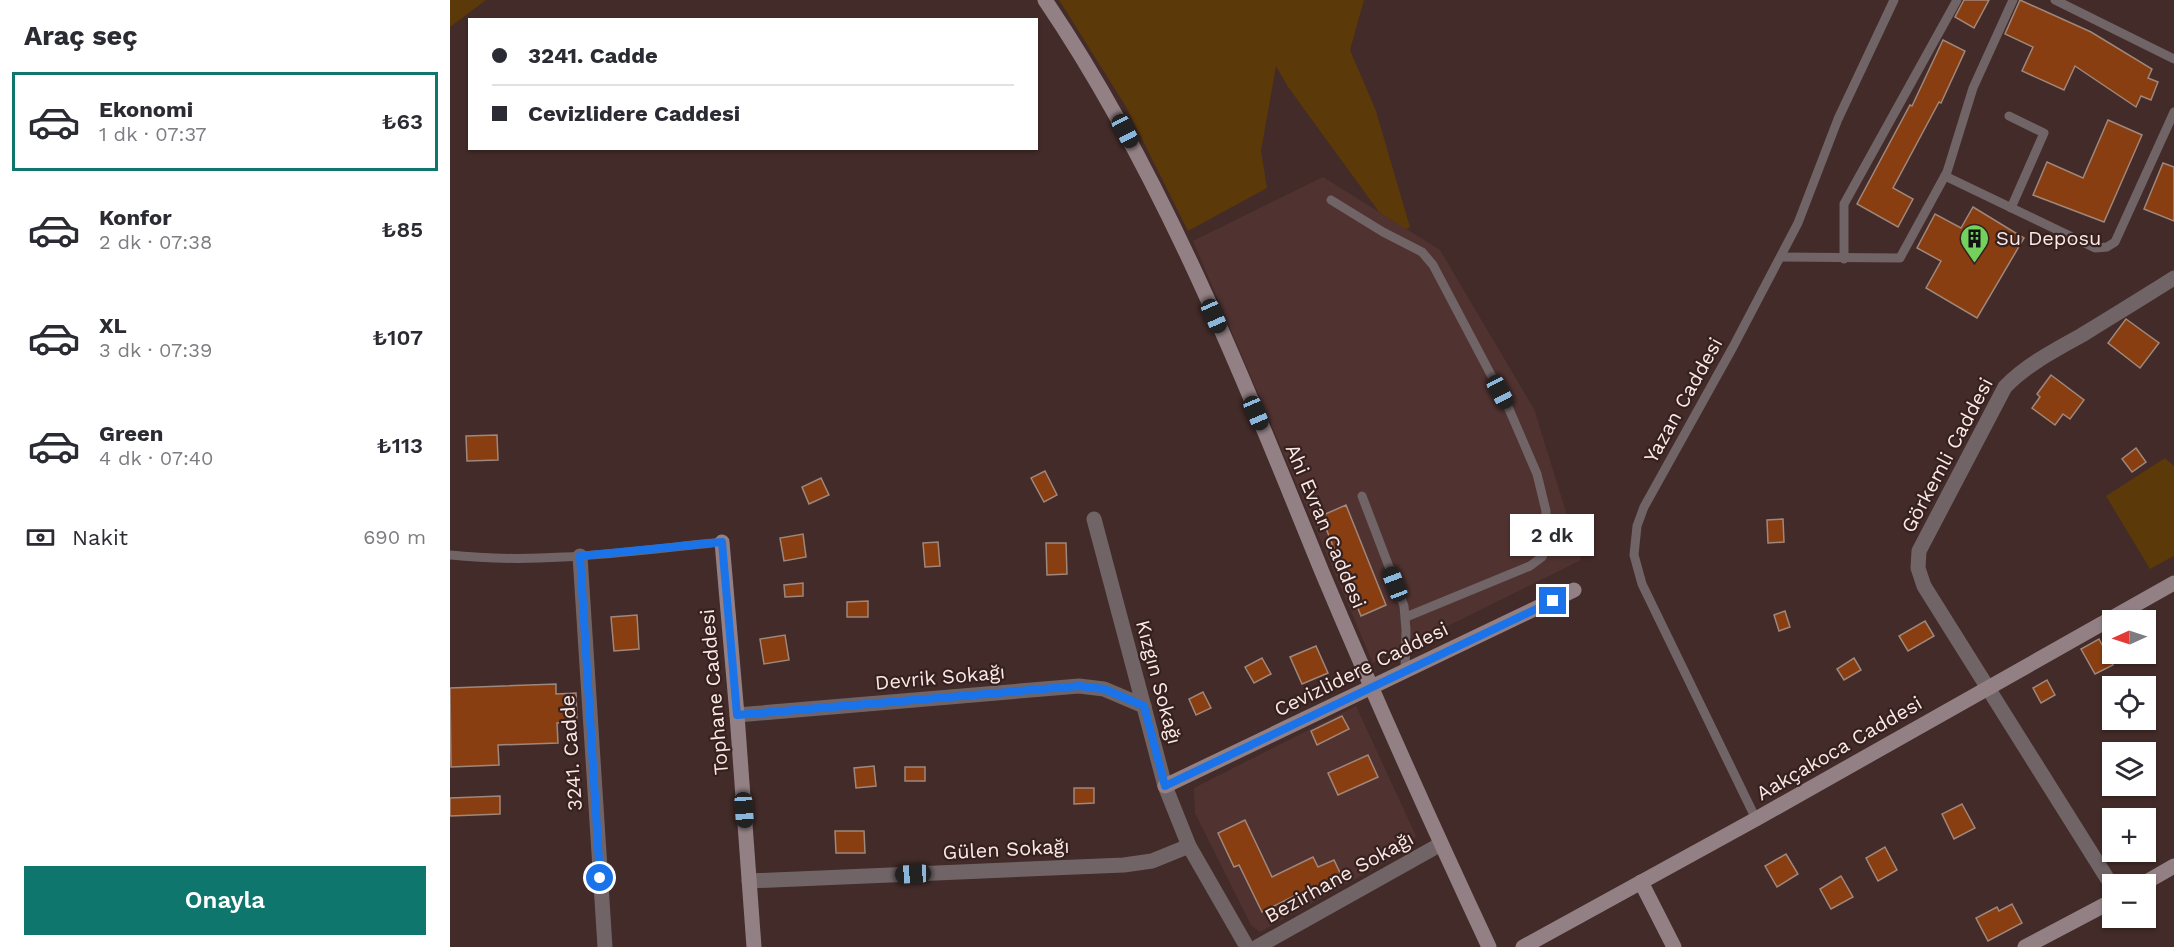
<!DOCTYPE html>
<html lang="tr">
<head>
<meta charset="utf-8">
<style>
  body { margin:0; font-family:"Work Sans",sans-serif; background:#f7f7f7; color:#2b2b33; height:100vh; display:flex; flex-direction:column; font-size:22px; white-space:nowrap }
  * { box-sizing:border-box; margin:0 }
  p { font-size:20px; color:#7c7c81 }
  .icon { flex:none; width:33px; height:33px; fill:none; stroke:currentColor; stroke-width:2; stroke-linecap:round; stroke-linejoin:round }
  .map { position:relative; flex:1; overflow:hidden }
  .panel { display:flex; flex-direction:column; background:#fff; width:450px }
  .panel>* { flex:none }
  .top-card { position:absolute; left:18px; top:18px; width:570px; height:132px; border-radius:0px; box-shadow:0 2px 4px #0004; display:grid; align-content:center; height:132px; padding:0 24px; background:#fff }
  .needle { width:39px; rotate:267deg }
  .buttons { position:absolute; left:1652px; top:610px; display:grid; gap:12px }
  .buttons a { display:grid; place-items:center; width:54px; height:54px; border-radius:0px; background:#fff; box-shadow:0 2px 4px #0004; font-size:30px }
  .end { position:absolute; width:27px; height:27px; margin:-14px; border:8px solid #1a73e8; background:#fff; box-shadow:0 0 0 3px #fff }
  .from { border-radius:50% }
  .bubble { position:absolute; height:42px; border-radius:0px; background:#fff; box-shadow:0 2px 4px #0004; font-size:20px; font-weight:600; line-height:42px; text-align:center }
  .car { position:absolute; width:18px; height:36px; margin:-18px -9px; border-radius:8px; box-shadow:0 0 4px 2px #0007; background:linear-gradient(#222 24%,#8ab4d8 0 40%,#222 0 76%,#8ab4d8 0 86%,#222 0) }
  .top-card b { display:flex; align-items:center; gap:21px; height:57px; font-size:22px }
  .top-card b+b { border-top:2px solid #e1e1e2 }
  .top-card i { width:15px; height:15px; background:#2b2b33 }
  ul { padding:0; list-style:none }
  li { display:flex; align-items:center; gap:18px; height:99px; margin:0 12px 9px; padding:0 12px; border:3px solid transparent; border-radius:0px }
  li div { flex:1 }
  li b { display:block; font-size:22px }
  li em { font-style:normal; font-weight:600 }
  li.on { border-color:#0f766e }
  li>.icon { width:54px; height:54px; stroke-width:1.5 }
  h2 { padding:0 24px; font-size:27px; line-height:72px }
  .pay { display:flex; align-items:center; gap:15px; height:66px; padding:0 24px; font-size:22px }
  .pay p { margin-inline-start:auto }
  .action { display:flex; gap:12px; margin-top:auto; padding:12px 24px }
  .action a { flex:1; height:69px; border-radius:0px; background:#0f766e; color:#fff; font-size:24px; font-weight:600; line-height:69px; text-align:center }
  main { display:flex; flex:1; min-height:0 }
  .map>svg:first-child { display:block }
</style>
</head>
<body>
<main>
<section class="panel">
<h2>Araç seç</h2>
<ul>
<li class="on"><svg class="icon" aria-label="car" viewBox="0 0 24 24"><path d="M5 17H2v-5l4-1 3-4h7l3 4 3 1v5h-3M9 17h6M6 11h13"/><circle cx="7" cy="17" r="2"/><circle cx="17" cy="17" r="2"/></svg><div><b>Ekonomi</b><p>1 dk · 07:37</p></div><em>₺63</em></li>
<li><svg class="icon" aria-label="car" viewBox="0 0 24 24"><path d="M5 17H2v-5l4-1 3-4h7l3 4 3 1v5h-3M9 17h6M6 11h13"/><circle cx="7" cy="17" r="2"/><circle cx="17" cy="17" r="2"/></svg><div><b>Konfor</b><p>2 dk · 07:38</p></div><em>₺85</em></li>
<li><svg class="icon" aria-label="car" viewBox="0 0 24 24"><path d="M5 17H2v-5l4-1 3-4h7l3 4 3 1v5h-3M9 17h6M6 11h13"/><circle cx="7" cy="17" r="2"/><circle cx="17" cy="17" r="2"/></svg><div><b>XL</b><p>3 dk · 07:39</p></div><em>₺107</em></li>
<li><svg class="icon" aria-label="car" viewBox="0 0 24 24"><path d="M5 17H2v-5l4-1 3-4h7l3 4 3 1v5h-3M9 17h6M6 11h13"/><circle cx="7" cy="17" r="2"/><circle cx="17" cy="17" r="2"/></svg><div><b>Green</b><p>4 dk · 07:40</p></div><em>₺113</em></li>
</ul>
<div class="pay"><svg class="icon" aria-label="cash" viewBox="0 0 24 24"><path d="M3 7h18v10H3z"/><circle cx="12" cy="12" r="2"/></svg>Nakit<p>690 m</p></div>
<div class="action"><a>Onayla</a></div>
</section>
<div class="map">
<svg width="1724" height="947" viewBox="0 0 1724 947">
  <rect width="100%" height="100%" fill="#422b29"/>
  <g fill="#503331">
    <path d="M873 177 990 250 1084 409 1131 560 923 663 743 241Z"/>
    <path d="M906 706 966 836 958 847 945 857 810 932 801 925 745 813 744 788Z"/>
  </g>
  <g fill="#5b3909">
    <path d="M0 0H36L0 27Z"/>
    <path d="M609 0H914L900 50 926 111 960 227 956 229 929 212 838 87 826 66 811 151 817 188 738 231 675 105Z"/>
    <path d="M1715 458 1724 466V556L1700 569 1656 496Z"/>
  </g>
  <g fill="#883e10" stroke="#a0877b" stroke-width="1.5">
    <path d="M1514 0H1539L1524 28 1505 17Z"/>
    <path d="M1570 0 1641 32 1702 69 1698 78 1708 82 1701 100 1691 96 1686 107 1625 66 1614 90 1572 71 1583 47 1555 34Z"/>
    <path d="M1493 40 1515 51 1491 103 1489 102 1443 188 1463 199 1448 227 1407 204 1460 105 1462 106Z"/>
    <path d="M1658 120 1692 135 1654 222 1583 195 1597 162 1633 178Z"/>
    <path d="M1713 163 1724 167V221L1694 209Z"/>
    <path d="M1523 207 1574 238 1527 318 1476 288 1491 261 1467 248 1485 214 1511 228Z"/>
    <path d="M1676 319 1709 343 1690 368 1658 343Z"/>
    <path d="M1601 375 1634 400 1620 419 1613 414 1605 425 1582 408 1590 397 1587 394Z"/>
    <path d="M47 435 48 460 17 461 16 436Z"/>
    <path d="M1686 448 1696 462 1682 472 1672 459Z"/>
    <path d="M595 471 607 495 594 502 581 478Z"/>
    <path d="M371 478 379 495 359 504 352 487Z"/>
    <path d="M896 505 936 605 911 616 871 516Z"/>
    <path d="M1333 519 1334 542 1318 543 1317 520Z"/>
    <path d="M353 534 356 557 334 561 330 538Z"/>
    <path d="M488 542 490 566 475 567 473 543Z"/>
    <path d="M596 543H616L617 574 597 575Z"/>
    <path d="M353 583V596L335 597 334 585Z"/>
    <path d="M418 601V617H397V602Z"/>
    <path d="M1335 611 1340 627 1329 631 1324 615Z"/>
    <path d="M187 615 189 649 164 651 161 617Z"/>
    <path d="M1475 621 1484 636 1458 651 1449 636Z"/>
    <path d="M335 635 339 660 314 664 310 639Z"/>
    <path d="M1649 639 1663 665 1645 674 1631 649Z"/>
    <path d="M866 646 878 673 852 684 840 657Z"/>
    <path d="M812 658 821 674 804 683 795 667Z"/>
    <path d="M1404 658 1411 670 1394 680 1387 669Z"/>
    <path d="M1597 680 1605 695 1591 703 1583 688Z"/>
    <path d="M106 684V694L126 693 127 722 107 723 108 743 48 745 49 765 1 767 0 688Z"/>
    <path d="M753 692 761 708 746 715 739 699Z"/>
    <path d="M892 716 899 729 867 745 861 731Z"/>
    <path d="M918 755 928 777 888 795 878 773Z"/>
    <path d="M424 766 426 786 406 788 404 768Z"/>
    <rect x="455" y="767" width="20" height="14"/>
    <path d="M624 788H644V803L624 804Z"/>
    <path d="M50 796V814L0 816V798Z"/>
    <path d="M1512 804 1525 828 1504 839 1492 814Z"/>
    <path d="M795 820 822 877 863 857 868 867 884 860 892 877 849 897 848 894 812 912 789 865 784 867 768 833Z"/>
    <path d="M385 831H414L415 853H386Z"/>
    <path d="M1435 847 1447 870 1428 881 1416 858Z"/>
    <path d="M1336 854 1348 874 1327 887 1315 866Z"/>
    <path d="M1391 876 1403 897 1381 909 1370 889Z"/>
    <path d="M1562 904 1572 923 1538 941 1526 918 1547 907 1549 911Z"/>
  </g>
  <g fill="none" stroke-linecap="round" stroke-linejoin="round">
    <g stroke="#706467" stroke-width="9">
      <path d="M1605 0 1724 59"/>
      <path d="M1559 116 1594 133 1561 208"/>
      <path d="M1495 176 1645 248 1657 247 1665 242 1724 112"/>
      <path d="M881 200 933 232 972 252 983 265 1059 409 1087 474 1096 511 1095 550 1092 557 1080 566 956 617"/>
      <path d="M1331 257 1450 258 1497 172 1523 88 1563 0"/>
      <path d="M1394 259V204L1507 0"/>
      <path d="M912 496 954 606 956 630 955 671"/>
      <path d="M0 555C91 565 182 551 272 542"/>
      <path d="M1306 819 1192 584 1184 555 1187 526 1194 507 1283 347 1348 223 1388 119 1444 0"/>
    </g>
    <g stroke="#706467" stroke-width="15">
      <path d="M644 519 715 786 739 846 797 947"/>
      <path d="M130 556 155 947"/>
      <path d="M287 715 629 686 654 689 694 706"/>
      <path d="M299 881 674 865 702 861 739 846"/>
      <path d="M1662 886 1474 586 1468 568 1469 551 1555 387C1576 365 1605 350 1632 335 1663 316 1694 297 1724 278"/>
      <path d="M807 947 991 844"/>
    </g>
    <g stroke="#938085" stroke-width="15">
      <path d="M595 0C713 174 793 378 872 572 925 698 981 823 1039 947"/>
      <path d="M272 542 287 715 304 947"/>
      <path d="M715 786 1124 590"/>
      <path d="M1191 882 1224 947"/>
      <path d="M1691 885 1724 866"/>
      <path d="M1073 947 1306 819 1724 583"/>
      <path d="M1575 947 1662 901"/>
    </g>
  </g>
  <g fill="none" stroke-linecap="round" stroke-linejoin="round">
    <path stroke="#1a73e8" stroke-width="8" d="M150 878 130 556 272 542 287 715 629 686 654 689 694 706 715 786 1103 601"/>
  </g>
  <defs>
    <symbol id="building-pin" viewBox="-11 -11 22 30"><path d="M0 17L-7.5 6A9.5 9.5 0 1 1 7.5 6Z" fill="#72d25d" stroke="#37211f"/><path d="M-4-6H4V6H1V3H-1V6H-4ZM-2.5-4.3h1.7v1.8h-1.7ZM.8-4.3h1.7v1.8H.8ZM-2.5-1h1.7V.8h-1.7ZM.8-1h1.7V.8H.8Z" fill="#111"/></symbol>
  </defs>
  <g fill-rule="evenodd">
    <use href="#building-pin" x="1508" y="222" width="33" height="45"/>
  </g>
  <g text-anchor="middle" stroke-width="4.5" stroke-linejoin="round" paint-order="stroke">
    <g font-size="20" fill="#f9e9e7" stroke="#37211f" text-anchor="start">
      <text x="1546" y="245">Su Deposu</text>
    </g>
    <g font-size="20" fill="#f9e9e7" stroke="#37211f">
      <text transform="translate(1233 400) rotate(-61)" y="7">Yazan Caddesi</text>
      <text transform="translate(1497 455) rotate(-62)" y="7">Görkemli Caddesi</text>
      <text transform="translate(876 526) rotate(67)" y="7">Ahi Evran Caddesi</text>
      <text transform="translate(911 669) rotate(-26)" y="7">Cevizlidere Caddesi</text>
      <text transform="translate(490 677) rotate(-5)" y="7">Devrik Sokağı</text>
      <text transform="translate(709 682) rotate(75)" y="7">Kızgın Sokağı</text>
      <text transform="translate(264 692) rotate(-95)" y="7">Tophane Caddesi</text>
      <text transform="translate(1389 748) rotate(-30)" y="7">Aakçakoca Caddesi</text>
      <text transform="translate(121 753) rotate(-94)" y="7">3241. Cadde</text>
      <text transform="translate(556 849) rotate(-3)" y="7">Gülen Sokağı</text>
      <text transform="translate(889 877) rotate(-29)" y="7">Bezirhane Sokağı</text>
    </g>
  </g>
</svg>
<div class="buttons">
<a><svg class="needle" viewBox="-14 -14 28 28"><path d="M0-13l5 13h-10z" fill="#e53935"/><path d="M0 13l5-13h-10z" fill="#7c7c81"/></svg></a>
<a><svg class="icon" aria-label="locate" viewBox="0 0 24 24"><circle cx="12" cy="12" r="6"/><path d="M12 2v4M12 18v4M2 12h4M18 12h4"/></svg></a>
<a><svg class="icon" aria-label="layers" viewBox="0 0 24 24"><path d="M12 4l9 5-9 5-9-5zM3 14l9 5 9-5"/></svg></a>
<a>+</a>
<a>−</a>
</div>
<i class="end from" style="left:150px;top:878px"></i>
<i class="end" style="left:1103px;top:601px"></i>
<div class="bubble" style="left:1060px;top:514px;width:84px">2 dk</div>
<i class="car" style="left:675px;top:131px;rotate:152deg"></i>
<i class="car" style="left:764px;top:316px;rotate:156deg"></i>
<i class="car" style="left:1050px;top:392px;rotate:152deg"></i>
<i class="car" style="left:806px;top:413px;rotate:157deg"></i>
<i class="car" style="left:945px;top:584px;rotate:339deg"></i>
<i class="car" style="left:294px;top:810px;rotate:176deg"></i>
<i class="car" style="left:463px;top:874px;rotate:267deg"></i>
<div class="top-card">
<b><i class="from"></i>3241. Cadde</b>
<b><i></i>Cevizlidere Caddesi</b>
</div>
</div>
</main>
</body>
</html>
